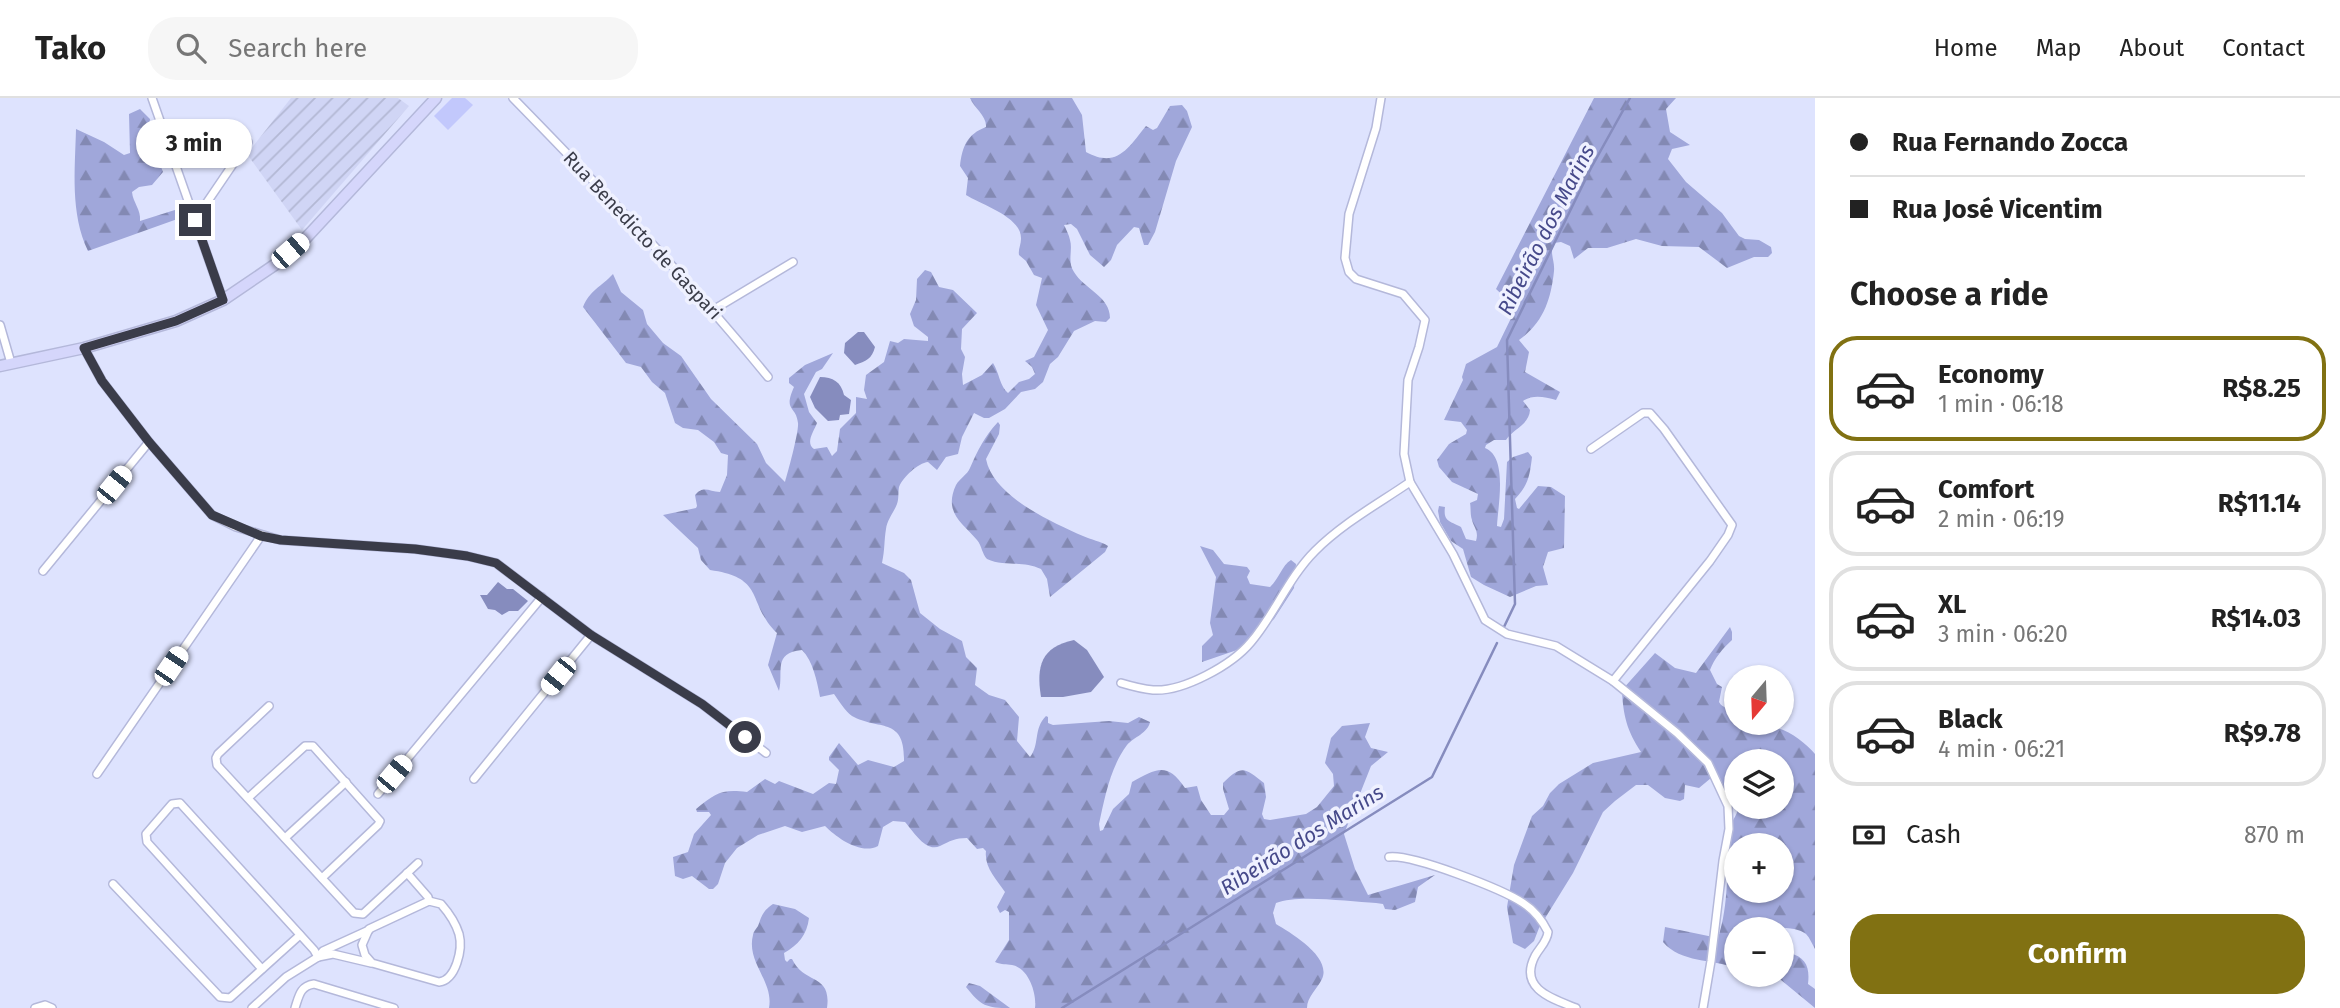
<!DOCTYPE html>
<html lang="en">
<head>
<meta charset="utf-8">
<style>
  body { margin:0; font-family:"Fira Sans",sans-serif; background:#f6f6f6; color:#222; height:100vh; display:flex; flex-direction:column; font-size:26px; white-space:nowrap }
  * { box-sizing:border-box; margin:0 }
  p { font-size:23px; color:#767676 }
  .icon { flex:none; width:38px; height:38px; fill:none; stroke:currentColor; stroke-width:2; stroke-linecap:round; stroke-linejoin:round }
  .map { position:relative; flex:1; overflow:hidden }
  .panel { display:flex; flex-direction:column; background:#fff; width:525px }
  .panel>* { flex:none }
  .banner { display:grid; align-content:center; height:154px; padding:0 35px; background:#fff }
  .needle { width:46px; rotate:199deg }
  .tools { position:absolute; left:1724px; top:567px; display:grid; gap:14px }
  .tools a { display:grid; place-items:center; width:70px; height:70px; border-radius:50%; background:#fff; box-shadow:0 2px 5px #0004; font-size:35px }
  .end { position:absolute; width:32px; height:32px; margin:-16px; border:9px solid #3a3c49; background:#fff; box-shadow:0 0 0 4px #fff }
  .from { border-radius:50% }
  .bubble { position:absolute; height:49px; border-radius:24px; background:#fff; box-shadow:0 2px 5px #0004; font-size:23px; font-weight:700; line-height:49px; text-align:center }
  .car { position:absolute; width:21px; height:42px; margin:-21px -10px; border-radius:9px; box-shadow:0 0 5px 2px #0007; background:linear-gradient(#fff 24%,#345 0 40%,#fff 0 76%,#345 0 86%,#fff 0) }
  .banner b { display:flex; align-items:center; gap:24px; height:66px; font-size:26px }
  .banner b+b { border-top:2px solid #e0e0e0 }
  .banner i { width:18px; height:18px; background:#222 }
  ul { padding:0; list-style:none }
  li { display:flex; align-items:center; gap:21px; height:105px; margin:0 14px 10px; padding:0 21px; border:4px solid #e0e0e0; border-radius:28px }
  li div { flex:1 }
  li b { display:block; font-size:26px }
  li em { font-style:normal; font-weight:700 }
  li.selected { border-color:#817112 }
  li>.icon { width:63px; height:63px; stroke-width:1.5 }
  h2 { padding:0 35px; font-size:32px; line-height:84px }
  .pay { display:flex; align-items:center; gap:18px; height:77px; padding:0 35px; font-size:26px }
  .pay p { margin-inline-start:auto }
  .primary-button { display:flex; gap:14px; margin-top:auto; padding:14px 35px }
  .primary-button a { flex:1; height:80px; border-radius:28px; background:#817112; color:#fff; font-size:28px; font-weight:700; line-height:80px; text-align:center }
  header { display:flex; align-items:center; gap:42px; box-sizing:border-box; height:98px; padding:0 35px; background:#fff; border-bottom:2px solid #e0e0e0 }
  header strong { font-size:33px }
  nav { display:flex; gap:38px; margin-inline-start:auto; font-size:24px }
  .search { width:490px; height:63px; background:#f6f6f6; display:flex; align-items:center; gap:18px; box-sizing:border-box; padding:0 24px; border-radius:28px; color:#767676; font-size:26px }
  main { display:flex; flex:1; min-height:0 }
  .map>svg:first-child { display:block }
</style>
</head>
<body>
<header>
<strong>Tako</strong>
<div class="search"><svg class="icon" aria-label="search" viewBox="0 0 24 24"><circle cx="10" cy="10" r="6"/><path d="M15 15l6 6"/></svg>Search here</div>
<nav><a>Home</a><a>Map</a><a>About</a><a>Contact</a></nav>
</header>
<main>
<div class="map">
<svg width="1815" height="910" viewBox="0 0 1815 910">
  <defs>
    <pattern id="industrial-furrows" width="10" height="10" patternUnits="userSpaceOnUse" patternTransform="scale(1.75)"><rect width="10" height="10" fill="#d0d5f5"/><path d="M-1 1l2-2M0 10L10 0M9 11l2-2" fill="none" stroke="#b3b8d4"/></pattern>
    <pattern id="forest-firs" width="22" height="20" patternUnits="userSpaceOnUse" patternTransform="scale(1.75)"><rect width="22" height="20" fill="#a0a7da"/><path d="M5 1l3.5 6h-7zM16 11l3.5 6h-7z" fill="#8389b3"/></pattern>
  </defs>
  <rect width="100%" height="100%" fill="#dee3fe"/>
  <path fill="url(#industrial-furrows)" d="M291 0H398L409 8 302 132 247 56Z"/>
  <path fill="#c2c8fc" d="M452 0H465L473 7 448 32 434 18Z"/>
  <g fill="url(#forest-firs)" fill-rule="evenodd">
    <path d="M970 0H1072L1082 17 1086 54C1117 71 1128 50 1146 28L1153 32 1157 30 1170 8 1182 7 1187 13 1192 29 1176 63 1155 134 1148 147H1144L1139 130 1134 129 1117 147 1111 162 1104 169 1090 157 1077 131 1071 126 1064 127C1066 131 1069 137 1070 142 1073 152 1067 164 1074 174 1084 191 1110 198 1110 220L1106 224 1095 223 1074 233 1058 259 1050 266 1043 284 1035 291 1021 294 1005 311 989 320H984L974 315 962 339 958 356 946 359 937 372 928 364C918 365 903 379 899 389 898 394 899 401 897 406 894 414 887 422 886 431 884 443 885 451 882 465L904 475 911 482 920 515 940 531 962 543 966 559 977 570 975 587 989 597 1005 602 1019 619 1017 643 1030 659C1040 647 1033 631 1046 618L1048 619V625L1053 627 1109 623 1128 625 1139 619 1150 624C1148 635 1134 639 1127 647 1110 670 1105 699 1099 726L1100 733 1103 732 1113 711 1129 696 1132 684C1156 671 1167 663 1185 690L1197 688 1201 702 1211 717H1224L1229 711 1223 691V685C1242 666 1245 670 1264 685L1266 699 1262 716 1264 721 1270 722 1306 716 1317 709 1334 688 1333 676 1325 665 1331 640 1342 628 1370 625 1365 639 1371 650 1388 654 1371 668 1344 736 1355 771 1368 797 1435 777 1418 789 1415 804 1395 812 1385 811 1383 806 1376 805C1350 804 1299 796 1276 805L1273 815 1276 826C1291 835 1332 859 1322 881 1317 891 1307 899 1307 910H1035C1037 896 1029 870 1012 867 1006 866 1002 867 995 864L1009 842V814L1005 812 1000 815 997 809 1005 794C996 781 984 769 986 753L983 750 977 751 967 740C955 740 950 743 940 748 926 755 913 733 905 724L893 723 883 729 878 748C861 757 837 740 825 728L802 734 785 728 758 737 737 750 725 765 718 786 713 791H709L692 778 683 781 675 778 673 759 688 754 694 736 711 717 709 714H697L696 711C716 695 721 691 747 694L765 681 775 686 779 683 813 696 829 685 836 686 839 672 829 662V659L839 645 858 667 868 662 894 669 904 663C905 618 879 633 852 618 845 613 839 603 834 596L820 599C817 583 813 563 802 552 772 555 784 574 779 593L768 567 777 535C746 505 767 480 710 472L701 462 698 450 663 417 696 410 697 408 695 397C704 387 709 394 720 394L727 377 728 357 721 355 714 344 698 332 683 330 675 325 665 295 652 284 641 269 626 265 583 209C590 192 601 189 613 176L621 194 643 212 647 226 663 245 681 258 711 301 757 346 766 365 785 384C788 374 799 334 798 325 796 307 783 314 794 289L789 285V280L805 267 833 255 822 271 816 274 804 296 809 314 817 325C814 333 805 345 814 351L827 349 832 358 837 353 840 331 856 315V299L867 301 864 292 866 277 884 264 890 243 898 245 904 241 928 243V239L914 228 910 216 916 202 917 181 925 172 931 174 939 189 953 192 977 215 962 231 961 251 965 259 962 276 963 287 982 277 993 265C999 274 1000 289 1008 295L1019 284 1029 281 1035 276 1032 269 1025 263 1034 259 1048 232 1036 207 1042 180 1034 177 1026 163 1019 157C1018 151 1021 147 1021 141 1022 119 982 107 966 97L968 80 960 68C962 49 967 36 986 29 987 18 974 10 970 0Z"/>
    <path d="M1594 0H1676L1666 11 1670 34 1690 47 1672 51 1668 61 1686 84 1722 115 1739 138 1745 141 1759 142 1771 149 1772 155 1768 159H1754L1727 170 1699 149 1662 148 1636 141 1607 150H1588L1574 161 1570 148 1561 144 1554 145C1549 155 1555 162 1554 173 1551 202 1543 225 1519 242L1529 254 1525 274 1560 294 1556 302C1545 299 1533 296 1523 303L1530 312C1529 327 1514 330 1506 342H1494L1486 347 1485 350C1508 359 1498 407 1497 428L1501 429 1504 421 1507 364 1513 359 1528 354 1532 359C1530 377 1528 388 1515 401L1517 410 1519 411 1538 388 1551 389 1565 398 1564 450 1548 454 1543 469 1548 487 1536 488 1510 499 1484 487 1471 479 1463 451 1451 443 1440 424 1438 413 1439 408 1445 409C1443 424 1450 423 1461 429L1466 441 1476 443C1479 433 1474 430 1472 422 1470 417 1471 409 1470 405L1477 402 1478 396 1452 384 1439 369 1437 362 1449 346 1466 336 1467 332 1461 324 1444 322 1463 282 1462 279 1466 266 1497 249 1514 214 1510 204 1496 191Z"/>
    <path d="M140 11 150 21 148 35 163 74 152 87 139 89 132 94C133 105 141 111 140 123L178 111 183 119 88 153C70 115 75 72 76 31L104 44 124 57 130 55 129 16Z"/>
    <path d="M998 324 1000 327 999 336 986 361C993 398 1051 424 1083 438 1091 442 1101 443 1108 448L1105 454 1050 499 1047 481 1041 471C1022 462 1004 469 987 461 982 456 982 448 977 442 963 425 943 415 956 387 960 380 967 377 970 370 978 352 984 339 998 324Z"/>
    <path d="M1200 448 1213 452 1224 466 1247 469 1250 473 1247 479 1250 486 1270 489C1279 481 1282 467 1291 462L1296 466 1294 490 1274 521 1240 551 1202 564V548L1213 537 1210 525 1216 479Z"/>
    <path d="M1730 529 1732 534V542C1723 550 1714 561 1710 572L1717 586 1722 589 1719 604C1723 612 1729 608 1736 607V625H1763L1768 629C1784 628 1805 644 1815 656V851C1812 846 1810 840 1806 836 1793 825 1753 831 1736 831V870C1712 861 1681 865 1663 844L1665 829 1718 840C1729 807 1727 768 1729 734 1729 725 1738 718 1738 709H1782V663H1736V701L1711 680 1699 690 1685 687 1684 701 1680 703 1665 700 1648 687H1636L1615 703 1603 714 1573 775 1539 830 1534 843 1525 851 1513 845 1507 809 1514 767 1532 718 1543 708 1550 695 1559 686 1593 665 1641 654C1627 633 1623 617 1622 592L1655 555 1675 570 1696 575ZM1736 747H1782V793H1736Z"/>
    <path d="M773 806 795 811 809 820C807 837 798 847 784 855L785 862 787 864 790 861H792C804 887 832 875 827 910H769C774 883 746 865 753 837 753 834 756 831 758 828 762 817 763 813 773 806Z"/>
    <path d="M1789 855C1806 859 1810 869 1808 886L1815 891V910L1775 877H1782V858Z"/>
    <path d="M969 885 980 888 1010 910C986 910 981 908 966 889Z"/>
  </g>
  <g fill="#868cbe">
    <path d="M858 234H864L875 249C872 261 866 263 855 267L844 255 845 245Z"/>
    <path d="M820 279C833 279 841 284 844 297L851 302 849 316 840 317 839 322 828 323 815 310 810 299Z"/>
    <path d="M498 484 507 491H513L528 503 518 513H509L502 517 495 512 488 511 480 497H487Z"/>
    <path d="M1074 542 1087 552 1104 579 1091 594 1063 599H1041C1036 568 1041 549 1074 542Z"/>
  </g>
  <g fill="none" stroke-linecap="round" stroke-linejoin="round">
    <g stroke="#868cbe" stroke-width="2.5">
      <path d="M1503 531 1515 506 1507 242 1591 70 1630 0"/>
      <path d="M1062 910 1432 679 1497 545"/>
    </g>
    <defs>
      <g id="street">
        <path d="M152 0 223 202"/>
        <path d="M513 0C601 90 688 181 768 279"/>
        <path d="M1381 0 1376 30 1349 116 1345 160 1349 174 1356 181 1403 196 1425 222 1419 249 1408 282 1404 356 1410 384 1453 456 1485 522 1507 536 1556 548 1613 583 1677 635 1708 665 1728 708 1729 731 1723 763 1711 863 1703 910"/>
        <path d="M195 122 248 44"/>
        <path d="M713 212 793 164"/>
        <path d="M0 227 11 265"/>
        <path d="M84 250 102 283 149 344 212 417 236 429 280 442 415 451 467 458 496 465 591 537 702 606 766 655"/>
        <path d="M1591 351 1643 315H1650L1664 331 1732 427 1728 437 1710 463 1613 583"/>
        <path d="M43 473 149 344"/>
        <path d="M1121 585C1131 588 1142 591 1153 592 1183 594 1232 567 1251 544 1275 516 1288 480 1315 453 1343 425 1378 406 1410 384"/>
        <path d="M269 608 218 656 216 660 217 667 354 815 363 816 418 765"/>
        <path d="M97 676 261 438"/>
        <path d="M474 681 591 537"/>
        <path d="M378 696 542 499"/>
        <path d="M248 700 305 648H313L380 723 378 727 322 780"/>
        <path d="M285 740 346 684"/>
        <path d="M1389 759C1412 756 1502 791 1523 805 1534 812 1542 822 1548 834 1547 844 1540 849 1535 858 1518 891 1553 901 1576 910"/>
        <path d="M407 775 428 799 429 803"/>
        <path d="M113 786 220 899 230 900 300 837"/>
        <path d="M429 803 441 806C448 814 456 826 459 836 463 851 456 882 439 884L372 865 365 857 362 847 369 831Z"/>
        <path d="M318 859 333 856 371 865"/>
        <path d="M262 871 147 744 146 736 172 706 180 705 314 852 318 859"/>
        <path d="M35 910 45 907 52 910"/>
        <path d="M252 910 286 879 318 859 323 853 369 832"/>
        <path d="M295 910C299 898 300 888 314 886L394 910"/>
      </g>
      <path id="secondary" d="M0 268 84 250 176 223 223 202 276 166 305 141 436 0"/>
    </defs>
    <use href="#street" stroke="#b4b8da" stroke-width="10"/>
    <use href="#secondary" stroke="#b4b8da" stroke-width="13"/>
    <use href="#street" stroke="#fff" stroke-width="7"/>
    <use href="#secondary" stroke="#d5d6fb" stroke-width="10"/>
  </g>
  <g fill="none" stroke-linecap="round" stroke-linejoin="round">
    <path stroke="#3a3c49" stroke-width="9" d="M195 122 223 202 176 223 84 250 102 283 149 344 212 417 261 438 281 442 415 451 467 458 496 465 591 537 702 606 745 639"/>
  </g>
  <g text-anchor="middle" stroke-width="7" stroke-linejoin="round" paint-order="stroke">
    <g font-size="19" fill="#3a3c49" stroke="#eff1ff">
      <text transform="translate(643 137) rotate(47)" y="7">Rua Benedicto de Gaspari</text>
    </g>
    <g font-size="21" font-style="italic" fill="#46498a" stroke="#eff1ff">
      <text transform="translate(1546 132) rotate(-63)" y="7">Ribeirão dos Marins</text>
      <text transform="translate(1302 742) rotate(-32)" y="7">Ribeirão dos Marins</text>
    </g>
  </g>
</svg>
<div class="tools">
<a><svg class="needle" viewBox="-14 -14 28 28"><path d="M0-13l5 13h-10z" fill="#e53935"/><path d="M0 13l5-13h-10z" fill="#767676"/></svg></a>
<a><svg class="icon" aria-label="layers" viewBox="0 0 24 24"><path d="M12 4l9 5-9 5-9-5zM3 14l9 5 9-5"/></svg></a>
<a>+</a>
<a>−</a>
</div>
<i class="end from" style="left:745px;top:639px"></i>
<i class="end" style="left:195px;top:122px"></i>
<div class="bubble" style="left:136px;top:21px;width:116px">3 min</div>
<i class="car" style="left:290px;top:153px;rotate:49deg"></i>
<i class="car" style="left:114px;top:387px;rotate:39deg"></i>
<i class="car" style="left:171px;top:568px;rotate:34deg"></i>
<i class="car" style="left:558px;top:578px;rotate:219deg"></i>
<i class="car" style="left:394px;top:676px;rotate:40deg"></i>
</div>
<section class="panel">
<div class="banner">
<b><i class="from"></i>Rua Fernando Zocca</b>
<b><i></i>Rua José Vicentim</b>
</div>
<h2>Choose a ride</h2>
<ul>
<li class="selected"><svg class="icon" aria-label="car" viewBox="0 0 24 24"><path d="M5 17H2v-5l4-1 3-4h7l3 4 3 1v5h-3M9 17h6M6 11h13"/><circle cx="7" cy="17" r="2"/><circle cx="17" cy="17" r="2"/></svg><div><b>Economy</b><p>1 min · 06:18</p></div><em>R$8.25</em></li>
<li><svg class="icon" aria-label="car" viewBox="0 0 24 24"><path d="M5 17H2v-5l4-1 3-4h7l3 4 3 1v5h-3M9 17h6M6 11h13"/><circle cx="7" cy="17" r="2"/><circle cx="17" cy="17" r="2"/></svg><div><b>Comfort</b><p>2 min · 06:19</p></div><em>R$11.14</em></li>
<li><svg class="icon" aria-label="car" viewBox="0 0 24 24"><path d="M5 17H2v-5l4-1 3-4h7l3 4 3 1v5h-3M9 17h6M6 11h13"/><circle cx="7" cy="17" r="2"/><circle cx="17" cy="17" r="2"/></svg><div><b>XL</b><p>3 min · 06:20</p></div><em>R$14.03</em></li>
<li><svg class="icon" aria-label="car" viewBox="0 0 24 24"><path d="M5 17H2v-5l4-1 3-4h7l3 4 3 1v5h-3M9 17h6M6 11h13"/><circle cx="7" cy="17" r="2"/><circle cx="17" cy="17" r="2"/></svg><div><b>Black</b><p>4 min · 06:21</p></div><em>R$9.78</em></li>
</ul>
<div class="pay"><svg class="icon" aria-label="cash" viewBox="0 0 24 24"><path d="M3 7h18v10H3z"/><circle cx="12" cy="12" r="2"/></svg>Cash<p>870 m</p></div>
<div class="primary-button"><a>Confirm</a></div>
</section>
</main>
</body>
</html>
